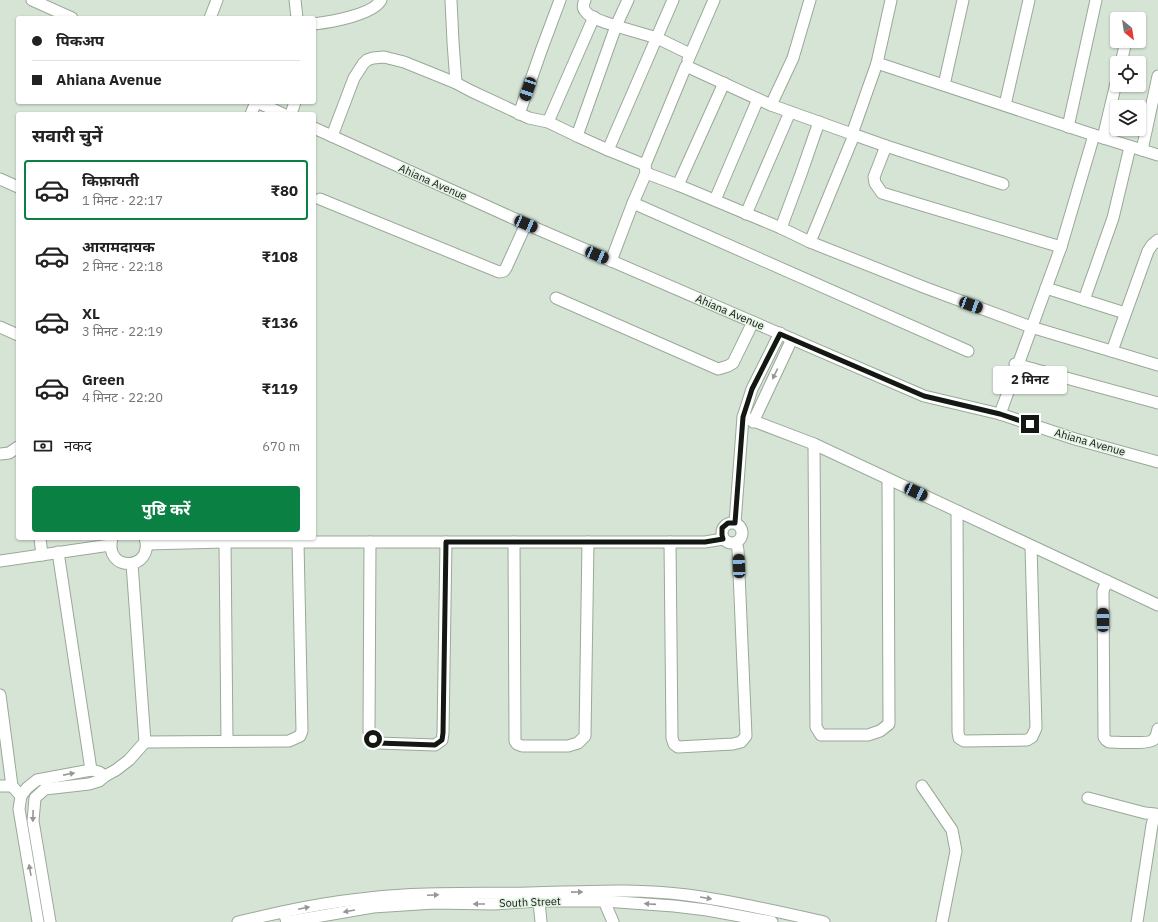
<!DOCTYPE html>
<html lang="hi">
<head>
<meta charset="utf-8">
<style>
  body { margin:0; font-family:"IBM Plex Sans","Noto Sans Devanagari",sans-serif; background:#f2f2f2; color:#222; height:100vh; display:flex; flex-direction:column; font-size:15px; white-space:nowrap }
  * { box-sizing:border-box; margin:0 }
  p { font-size:13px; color:#767676 }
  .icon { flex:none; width:22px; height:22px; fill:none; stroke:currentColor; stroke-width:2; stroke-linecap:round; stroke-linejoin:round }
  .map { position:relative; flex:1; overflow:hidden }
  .panel { position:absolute; left:16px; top:112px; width:300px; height:428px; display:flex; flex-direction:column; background:#fff; border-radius:4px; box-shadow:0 1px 3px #0004 }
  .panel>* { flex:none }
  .guide { position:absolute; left:16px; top:16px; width:300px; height:88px; border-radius:4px; box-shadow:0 1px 3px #0004; display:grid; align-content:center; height:88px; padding:0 16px; background:#fff }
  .needle { width:26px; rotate:150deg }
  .tools { position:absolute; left:1110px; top:12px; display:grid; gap:8px }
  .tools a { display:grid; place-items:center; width:36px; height:36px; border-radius:4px; background:#fff; box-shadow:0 1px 3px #0004; font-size:20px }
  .end { position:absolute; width:18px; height:18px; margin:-9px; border:5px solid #131813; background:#fff; box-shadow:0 0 0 2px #fff }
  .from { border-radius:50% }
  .bubble { position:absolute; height:28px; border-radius:4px; background:#fff; box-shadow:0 1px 3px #0004; font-size:13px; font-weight:700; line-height:28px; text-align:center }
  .car { position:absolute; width:12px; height:24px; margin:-12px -6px; border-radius:5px; box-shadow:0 0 3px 1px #0007; background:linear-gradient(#222 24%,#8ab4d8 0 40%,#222 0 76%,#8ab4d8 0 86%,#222 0) }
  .guide b { display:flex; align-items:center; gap:14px; height:38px; font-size:15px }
  .guide b+b { border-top:1px solid #e0e0e0 }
  .guide i { width:10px; height:10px; background:#222 }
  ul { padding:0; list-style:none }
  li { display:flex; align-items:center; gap:12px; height:60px; margin:0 8px 6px; padding:0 8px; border:2px solid transparent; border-radius:4px }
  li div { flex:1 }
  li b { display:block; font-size:15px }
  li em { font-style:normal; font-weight:700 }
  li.current { border-color:#0b8043 }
  li>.icon { width:36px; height:36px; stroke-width:1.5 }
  h2 { padding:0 16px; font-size:18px; line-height:48px }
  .pay { display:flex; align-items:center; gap:10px; height:44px; padding:0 16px; font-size:15px }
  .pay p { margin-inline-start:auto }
  .button { display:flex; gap:8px; margin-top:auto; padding:8px 16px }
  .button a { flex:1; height:46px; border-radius:4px; background:#0b8043; color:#fff; font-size:16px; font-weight:700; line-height:46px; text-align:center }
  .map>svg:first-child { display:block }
</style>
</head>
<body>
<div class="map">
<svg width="1158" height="922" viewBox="0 0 1158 922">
  <rect width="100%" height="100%" fill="#d5e4d5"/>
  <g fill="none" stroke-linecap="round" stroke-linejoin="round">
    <defs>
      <g id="minor">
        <path d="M32 0 72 18"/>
        <path d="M295 0 297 18"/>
        <path d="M451 0 453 42 456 83 471 91 529 118 548 122 577 136"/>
        <path d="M585 0C583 4 582 8 586 12 591 19 608 23 616 26L628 0"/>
        <path d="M210 18 217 0"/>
        <path d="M314 24C330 22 373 15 381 0"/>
        <path d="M688 60 714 0"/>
        <path d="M877 63 891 0"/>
        <path d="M1121 63 1126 41"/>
        <path d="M944 85 963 0"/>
        <path d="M257 102 283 114"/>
        <path d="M771 105 793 58 810 0"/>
        <path d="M1005 105 1029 0"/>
        <path d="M251 114 256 102"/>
        <path d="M291 114 295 102"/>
        <path d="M519 114 541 51 560 0"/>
        <path d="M548 122 594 17"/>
        <path d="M1068 127 1096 0"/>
        <path d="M314 128 526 224 924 396 1000 414 1075 439 1158 462"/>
        <path d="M1094 135 1158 155"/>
        <path d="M332 136 354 78 363 64 367 60 373 58 384 57 404 62 456 83"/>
        <path d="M1103 138 1117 79"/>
        <path d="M886 146 852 134 877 63 1094 135 1061 247"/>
        <path d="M608 150 673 0"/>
        <path d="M1142 150 1158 76"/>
        <path d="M645 165 608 150 577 136 616 26 657 38 690 54"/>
        <path d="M646 173 678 185 781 228 810 242 926 288 1031 327 1158 365"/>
        <path d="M0 179 18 187"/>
        <path d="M678 185 724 83"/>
        <path d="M320 199 499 272 504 271 506 268 526 224"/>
        <path d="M715 200 758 99"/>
        <path d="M633 203 968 351"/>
        <path d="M746 214 790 112"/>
        <path d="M781 228 801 174 819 122"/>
        <path d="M810 242 854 135"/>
        <path d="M611 261 633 203 646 173 645 165 686 66 771 105 852 134"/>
        <path d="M1046 288 1125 313"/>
        <path d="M556 298 718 369 728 366 733 363 753 322"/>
        <path d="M1084 300 1113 218 1130 147"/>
        <path d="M0 327 18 335"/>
        <path d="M1112 351 1148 251 1152 245 1158 240"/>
        <path d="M1015 364 1158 403"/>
        <path d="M1000 414 1061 247 882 193 875 183 874 177 886 146 1003 184"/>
        <path d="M743 417 814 444 1158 605"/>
        <path d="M753 422 792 339"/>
        <path d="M814 444 816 727 821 735H868L880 731 889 724 888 479"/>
        <path d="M0 454 9 453 18 447"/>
        <path d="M957 511 958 732 959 738 964 741 1027 740 1032 737 1036 728 1031 546"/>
        <circle cx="732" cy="533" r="10"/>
        <path d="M735 523 743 417 752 389 780 333"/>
        <path d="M40 538 42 555"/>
        <path d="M112 538C103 573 155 571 145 538"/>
        <path d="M225 542 227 741"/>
        <path d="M370 542 369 731 373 739 378 743 435 745 442 740 443 733 446 542"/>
        <path d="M514 542 515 741 517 744 522 746H568L578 743 585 736 588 542"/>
        <path d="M670 542 672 738 674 744 678 747 733 744 741 742 746 736 738 550 736 542"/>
        <path d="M147 544 225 542H705L723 539"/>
        <path d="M58 552 91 770"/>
        <path d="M0 561 110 545"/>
        <path d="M132 564 145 742 289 741 300 736 302 731 298 542"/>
        <path d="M1107 581 1103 591 1104 737 1106 740 1109 742C1117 742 1149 744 1153 740 1157 737 1157 733 1158 729"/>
        <path d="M0 695 12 786 21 796"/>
        <path d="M0 786H12"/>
        <path d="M922 786 952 830 956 851 942 922"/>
        <path d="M1088 798 1145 813 1155 814 1152 825 1137 922"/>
        <path d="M602 896 613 922"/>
        <path d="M539 901 541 922"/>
        <path d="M284 912 287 922 373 907 434 903 494 904 539 901H604L674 906 707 910 772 922"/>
        <path d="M38 922 19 809 21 796 27 788 37 780 91 770 99 772 105 776"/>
        <path d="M50 922 33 821 35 798 45 789 89 784 99 781 105 776 116 770 129 760 145 742"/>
        <path d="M238 922C281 912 325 902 369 898 422 892 476 894 530 893 582 892 635 888 687 895 733 901 779 912 824 922"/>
      </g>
    </defs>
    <use href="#minor" stroke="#9aa899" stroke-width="13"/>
    <use href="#minor" stroke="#fff" stroke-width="11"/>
  </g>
  <defs><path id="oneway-solid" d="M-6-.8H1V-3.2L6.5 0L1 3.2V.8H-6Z"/></defs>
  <g fill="#959795">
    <use href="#oneway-solid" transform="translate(775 374) rotate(116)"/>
    <use href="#oneway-solid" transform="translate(69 774) rotate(-11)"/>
    <use href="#oneway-solid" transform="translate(33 816) rotate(91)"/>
    <use href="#oneway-solid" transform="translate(30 870) rotate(-100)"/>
    <use href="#oneway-solid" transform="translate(577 892) rotate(-1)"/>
    <use href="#oneway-solid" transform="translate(433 895) rotate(-2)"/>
    <use href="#oneway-solid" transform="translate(706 898) rotate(10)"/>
    <use href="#oneway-solid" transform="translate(479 904) rotate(-180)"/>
    <use href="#oneway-solid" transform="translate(650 904) rotate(-176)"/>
    <use href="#oneway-solid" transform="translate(304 908) rotate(-12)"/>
    <use href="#oneway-solid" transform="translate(349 911) rotate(170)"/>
  </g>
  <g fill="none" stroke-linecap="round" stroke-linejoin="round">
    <path stroke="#131813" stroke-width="5" d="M373 739 378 743 435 745 442 740 443 733 446 542H705L723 539 722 535V528L728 523H735L743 417 752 389 780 334 924 396 1000 414 1030 424"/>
  </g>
  <g text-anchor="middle" stroke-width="3" stroke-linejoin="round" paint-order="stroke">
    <g font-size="11" fill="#131813" stroke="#e2f1e2">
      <text transform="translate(433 182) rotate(24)" y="4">Ahiana Avenue</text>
      <text transform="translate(730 312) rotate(23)" y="4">Ahiana Avenue</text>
      <text transform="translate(1090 442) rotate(16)" y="4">Ahiana Avenue</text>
      <text transform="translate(530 902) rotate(-2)" y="4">South Street</text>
    </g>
  </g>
</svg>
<div class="tools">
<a><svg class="needle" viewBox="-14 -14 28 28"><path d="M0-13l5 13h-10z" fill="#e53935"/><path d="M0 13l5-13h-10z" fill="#767676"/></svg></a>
<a><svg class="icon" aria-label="locate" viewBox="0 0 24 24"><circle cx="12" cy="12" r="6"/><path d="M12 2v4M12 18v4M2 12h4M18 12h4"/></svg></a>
<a><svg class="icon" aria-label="layers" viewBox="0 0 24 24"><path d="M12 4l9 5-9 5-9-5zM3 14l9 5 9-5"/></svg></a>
</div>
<i class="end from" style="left:373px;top:739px"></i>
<i class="end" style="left:1030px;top:424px"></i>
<div class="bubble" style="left:993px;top:366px;width:74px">2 मिनट</div>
<i class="car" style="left:528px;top:89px;rotate:199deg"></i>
<i class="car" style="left:526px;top:224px;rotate:113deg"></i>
<i class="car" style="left:597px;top:255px;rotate:113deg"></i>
<i class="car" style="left:971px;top:305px;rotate:110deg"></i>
<i class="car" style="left:916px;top:492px;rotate:115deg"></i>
<i class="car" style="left:739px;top:566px;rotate:358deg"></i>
<i class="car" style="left:1103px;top:620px;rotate:0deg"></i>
<div class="guide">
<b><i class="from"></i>पिकअप</b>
<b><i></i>Ahiana Avenue</b>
</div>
<section class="panel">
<h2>सवारी चुनें</h2>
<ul>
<li class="current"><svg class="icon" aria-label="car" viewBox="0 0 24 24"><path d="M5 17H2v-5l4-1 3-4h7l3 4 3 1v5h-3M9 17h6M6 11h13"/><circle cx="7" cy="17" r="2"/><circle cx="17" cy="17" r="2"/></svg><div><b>किफ़ायती</b><p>1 मिनट · 22:17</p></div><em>₹80</em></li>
<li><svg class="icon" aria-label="car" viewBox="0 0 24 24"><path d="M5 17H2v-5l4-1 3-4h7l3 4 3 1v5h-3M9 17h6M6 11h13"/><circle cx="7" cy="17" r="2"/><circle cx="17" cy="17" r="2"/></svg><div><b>आरामदायक</b><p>2 मिनट · 22:18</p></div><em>₹108</em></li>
<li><svg class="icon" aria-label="car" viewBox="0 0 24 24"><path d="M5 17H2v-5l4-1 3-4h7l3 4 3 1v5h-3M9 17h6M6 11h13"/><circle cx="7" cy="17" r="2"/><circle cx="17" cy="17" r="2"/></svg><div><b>XL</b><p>3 मिनट · 22:19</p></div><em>₹136</em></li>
<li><svg class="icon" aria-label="car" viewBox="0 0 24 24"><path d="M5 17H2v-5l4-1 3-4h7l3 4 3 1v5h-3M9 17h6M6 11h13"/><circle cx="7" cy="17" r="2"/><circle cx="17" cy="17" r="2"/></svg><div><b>Green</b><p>4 मिनट · 22:20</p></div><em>₹119</em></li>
</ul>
<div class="pay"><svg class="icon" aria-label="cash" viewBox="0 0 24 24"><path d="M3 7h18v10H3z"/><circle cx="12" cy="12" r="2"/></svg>नकद<p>670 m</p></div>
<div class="button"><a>पुष्टि करें</a></div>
</section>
</div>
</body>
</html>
